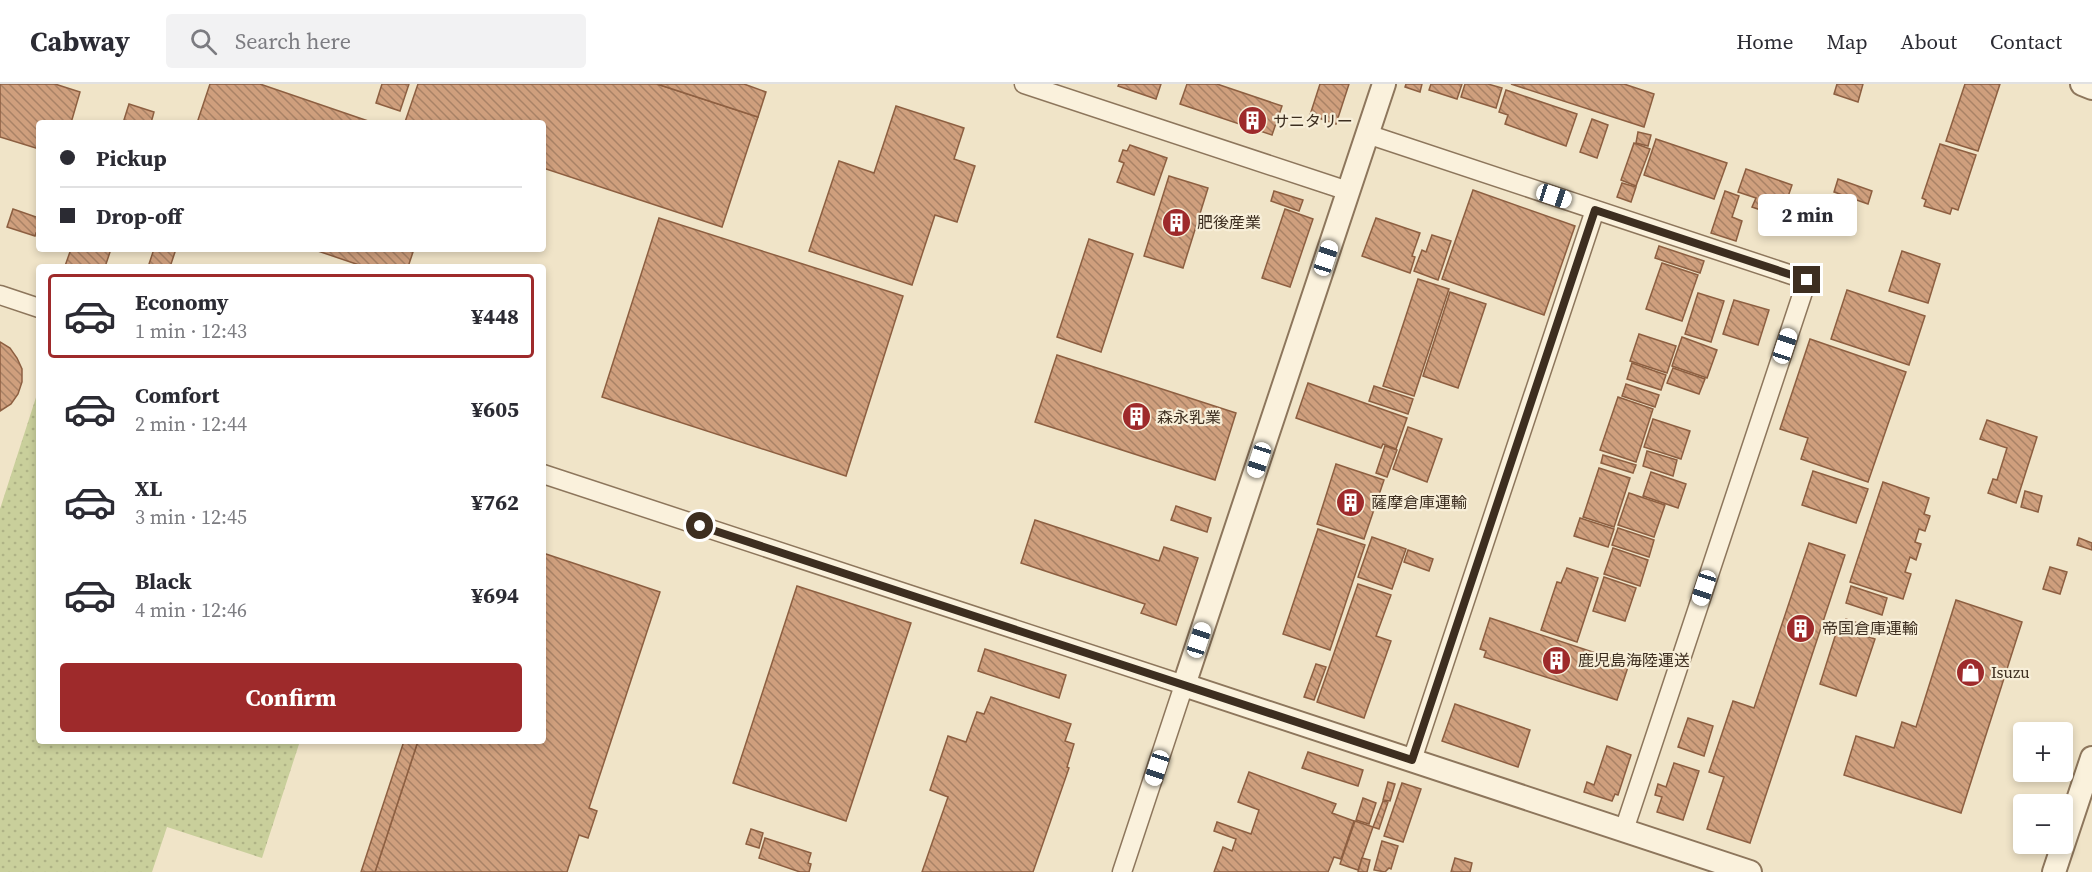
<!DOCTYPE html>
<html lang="en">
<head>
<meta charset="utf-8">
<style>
  body { margin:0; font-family:"Source Serif 4","Noto Sans JP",serif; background:#f2f2f3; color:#2b2b33; height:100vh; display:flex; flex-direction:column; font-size:22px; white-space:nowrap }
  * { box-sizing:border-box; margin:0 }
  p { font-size:20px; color:#7c7c81 }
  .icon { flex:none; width:33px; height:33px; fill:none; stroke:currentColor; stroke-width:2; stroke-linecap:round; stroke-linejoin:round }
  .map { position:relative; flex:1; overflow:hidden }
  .panel { position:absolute; left:36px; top:180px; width:510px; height:480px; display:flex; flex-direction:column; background:#fff; border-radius:6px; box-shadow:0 3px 9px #0003 }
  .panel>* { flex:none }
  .hud { position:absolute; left:36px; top:36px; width:510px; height:132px; border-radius:6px; box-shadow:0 3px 9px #0003; display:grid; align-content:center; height:132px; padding:0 24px; background:#fff }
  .controls { position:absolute; left:2013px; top:638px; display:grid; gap:12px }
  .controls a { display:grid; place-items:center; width:60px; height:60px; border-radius:6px; background:#fff; box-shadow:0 3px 9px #0003; font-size:30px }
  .end { position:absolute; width:27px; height:27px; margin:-14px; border:8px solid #3d2e20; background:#fff; box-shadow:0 0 0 3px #fff }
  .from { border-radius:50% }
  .bubble { position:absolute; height:42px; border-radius:6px; background:#fff; box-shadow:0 3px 9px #0003; font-size:20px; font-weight:700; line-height:42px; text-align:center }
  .car { position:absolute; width:18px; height:36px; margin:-18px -9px; border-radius:8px; box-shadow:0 0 4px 2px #0007; background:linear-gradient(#fff 24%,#345 0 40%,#fff 0 76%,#345 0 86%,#fff 0) }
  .hud b { display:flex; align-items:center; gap:21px; height:57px; font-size:22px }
  .hud b+b { border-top:2px solid #e1e1e2 }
  .hud i { width:15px; height:15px; background:#2b2b33 }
  ul { padding:10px 0 0; list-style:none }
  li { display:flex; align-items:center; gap:18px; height:84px; margin:0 12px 9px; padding:0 12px; border:3px solid transparent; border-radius:6px }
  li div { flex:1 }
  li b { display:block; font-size:22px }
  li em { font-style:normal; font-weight:700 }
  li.on { border-color:#9e2a2b }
  li>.icon { width:54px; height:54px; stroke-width:1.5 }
  .cta { display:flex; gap:12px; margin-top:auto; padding:12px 24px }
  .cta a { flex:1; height:69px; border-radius:6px; background:#9e2a2b; color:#fff; font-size:24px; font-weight:700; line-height:69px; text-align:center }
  header { display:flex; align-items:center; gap:36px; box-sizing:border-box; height:84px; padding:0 30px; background:#fff; border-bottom:2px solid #e1e1e2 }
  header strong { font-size:28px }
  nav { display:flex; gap:33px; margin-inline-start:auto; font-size:21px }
  .search { width:420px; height:54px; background:#f2f2f3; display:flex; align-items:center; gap:15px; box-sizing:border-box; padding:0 21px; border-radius:6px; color:#7c7c81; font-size:22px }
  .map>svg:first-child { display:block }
</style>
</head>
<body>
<header>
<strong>Cabway</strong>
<div class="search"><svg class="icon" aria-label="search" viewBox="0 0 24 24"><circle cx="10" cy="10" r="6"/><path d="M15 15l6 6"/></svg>Search here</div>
<nav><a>Home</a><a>Map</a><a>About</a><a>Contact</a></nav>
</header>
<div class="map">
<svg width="2092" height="788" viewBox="0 0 2092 788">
  <defs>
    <pattern id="green-dots" width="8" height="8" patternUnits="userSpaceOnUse" patternTransform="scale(1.5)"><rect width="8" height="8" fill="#c9cf9b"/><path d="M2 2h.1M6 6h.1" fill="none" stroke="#aeb285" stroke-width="1.8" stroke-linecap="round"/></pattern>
    <pattern id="building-back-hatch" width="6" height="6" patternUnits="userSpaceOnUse" patternTransform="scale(1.5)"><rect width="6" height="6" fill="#cf9f7d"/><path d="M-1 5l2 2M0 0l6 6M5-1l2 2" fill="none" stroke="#a98266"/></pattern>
  </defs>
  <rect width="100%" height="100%" fill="#f0e4c8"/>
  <path fill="url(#green-dots)" d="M39 304V657H300L262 774 167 743 152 788H0V425Z"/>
  <g fill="url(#building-back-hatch)" stroke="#8d5f41" stroke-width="1.5">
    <path d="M0 0H55L80 8 71 39H39V65L0 53Z"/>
    <path d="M210 0H260L374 39H197Z"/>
    <path d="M382 0H409L400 27 376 19Z"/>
    <path d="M418 0H657L758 33 722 143 543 84V39L405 38Z"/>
    <path d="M657 0H744L766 8 758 33Z"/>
    <path d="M1119 0H1161L1156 15 1118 2Z"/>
    <path d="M1187 0H1217L1282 22 1272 51 1180 20Z"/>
    <path d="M1320 0H1349L1336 40 1310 31Z"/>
    <path d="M1406 0H1422L1420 8 1405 3Z"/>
    <path d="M1431 0H1462L1457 15 1429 6Z"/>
    <path d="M1465 0H1488L1502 4 1496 24 1461 13Z"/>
    <path d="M1511 0H1624L1654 10 1644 43Z"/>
    <path d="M1837 0H1863L1858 18 1834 10Z"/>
    <path d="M1965 0H2000L1978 67 1946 57Z"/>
    <path d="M1506 6 1577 30 1566 62 1505 40 1508 31 1499 28Z"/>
    <path d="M129 20 154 28 151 39H123Z"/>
    <path d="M896 22 964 44 954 75 975 82 957 138 935 131 912 201 809 167 839 77 874 89Z"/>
    <path d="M1592 35 1608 41 1597 74 1580 68Z"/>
    <path d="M1638 48 1651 51 1648 62 1636 59Z"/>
    <path d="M1656 55 1727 79 1714 115 1644 91Z"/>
    <path d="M1634 59 1650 65 1636 102 1621 96Z"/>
    <path d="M1940 60 1976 71 1958 126 1952 124 1950 130 1924 122 1926 116 1922 114Z"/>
    <path d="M1130 61 1167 74 1154 111 1117 98 1124 79 1119 77 1123 66 1127 67Z"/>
    <path d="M1746 85 1792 101 1781 133 1752 123 1756 114 1738 108Z"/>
    <path d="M1169 92 1208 104 1183 184 1144 172Z"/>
    <path d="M1838 95 1872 107 1868 120 1834 108Z"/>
    <path d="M1622 99 1636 103 1631 118 1617 113Z"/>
    <path d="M1473 106 1575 142 1544 231 1442 195Z"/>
    <path d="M1274 107 1303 116 1299 127 1271 117Z"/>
    <path d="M1725 107 1739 112 1732 133 1742 137 1736 157 1711 149Z"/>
    <path d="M13 125 39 134V150L36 149 35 152 7 143Z"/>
    <path d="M1285 125 1313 135 1290 203 1262 194Z"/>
    <path d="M659 134 903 212 846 392 602 313Z"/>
    <path d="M1376 134 1420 149 1412 172 1415 173 1410 189 1362 172Z"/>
    <path d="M1432 151 1451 157 1438 196 1414 187 1422 166 1426 168Z"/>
    <path d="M1089 155 1133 170 1101 268 1057 253Z"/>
    <path d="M1659 162 1704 177 1700 189 1655 174Z"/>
    <path d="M71 165H111L105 183H68L65 182Z"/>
    <path d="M154 165H176L170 183H157L149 180Z"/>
    <path d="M312 165H414L408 183H365Z"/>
    <path d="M1902 167 1940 180 1928 219 1889 207Z"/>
    <path d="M1662 179 1698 191 1682 237 1646 225Z"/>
    <path d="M1418 195 1449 205 1414 312 1383 302Z"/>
    <path d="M1847 206 1925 232 1909 281 1831 255Z"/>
    <path d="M1450 208 1486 220 1458 304 1423 292Z"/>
    <path d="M1698 209 1724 217 1711 258 1685 250Z"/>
    <path d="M1734 216 1769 226 1758 261 1723 250Z"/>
    <path d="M1639 250 1676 262 1667 289 1630 277Z"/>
    <path d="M1682 253 1717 266 1707 294 1672 282Z"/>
    <path d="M1810 255 1906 288 1868 398 1801 375 1808 354 1780 345Z"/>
    <path d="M0 258 10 264 17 274 22 285V298L18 310 11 320 0 327Z"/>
    <path d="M1057 271 1236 329 1215 396 1035 338Z"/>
    <path d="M1632 279 1666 291 1661 306 1627 295Z"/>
    <path d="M1673 284 1705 295 1699 310 1667 299Z"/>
    <path d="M1308 299 1407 334 1396 365 1383 360 1381 364 1296 334Z"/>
    <path d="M1626 300 1659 311 1655 323 1622 312Z"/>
    <path d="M1374 302 1413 315 1408 330 1369 317Z"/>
    <path d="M1618 313 1653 325 1636 378 1600 366Z"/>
    <path d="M1653 335 1690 347 1681 375 1644 363Z"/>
    <path d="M1987 336 2037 353 2016 419 1988 409 1993 395 1997 396 2007 364 1980 355Z"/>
    <path d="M1408 343 1442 355 1427 398 1393 385Z"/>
    <path d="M1385 362 1397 366 1387 393 1376 389Z"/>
    <path d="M1647 367 1677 376 1673 392 1643 382Z"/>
    <path d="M1603 371 1636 381 1633 389 1601 379Z"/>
    <path d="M1336 380 1384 396 1364 455 1317 440Z"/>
    <path d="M1599 384 1630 394 1614 443 1583 433Z"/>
    <path d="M1813 387 1868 405 1856 439 1802 421Z"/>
    <path d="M1651 388 1686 400 1678 424 1643 412Z"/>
    <path d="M1883 398 1929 414 1924 430 1930 432 1925 447 1919 445 1915 458 1921 460 1916 476 1910 473 1905 488 1911 490 1903 515 1850 498Z"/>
    <path d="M2025 407 2042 412 2038 428 2021 423Z"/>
    <path d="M1629 409 1665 421 1654 453 1618 441Z"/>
    <path d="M1176 422 1211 434 1207 448 1171 436Z"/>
    <path d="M1580 434 1614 445 1608 463 1574 452Z"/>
    <path d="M1035 436 1159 477 1164 463 1198 474 1176 541 1141 529 1145 520 1021 479Z"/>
    <path d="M1618 444 1654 456 1649 473 1612 461Z"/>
    <path d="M1318 445 1365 461 1330 566 1283 550Z"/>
    <path d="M1372 453 1406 465 1392 505 1358 493Z"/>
    <path d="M2079 454 2092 459V466L2077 461Z"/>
    <path d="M1809 459 1845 471 1750 759 1707 745 1724 693 1709 688 1733 617 1754 624Z"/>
    <path d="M1613 464 1648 476 1640 502 1604 490Z"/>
    <path d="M1408 466 1433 475 1429 487 1404 478Z"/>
    <path d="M543 469 660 508 589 724 597 727 588 754 579 751 567 788H375L418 657H543Z"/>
    <path d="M2050 483 2067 488 2060 510 2043 505Z"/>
    <path d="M1567 484 1598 494 1577 558 1541 546 1557 498 1561 499Z"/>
    <path d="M1604 493 1636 504 1625 537 1593 527Z"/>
    <path d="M1358 500 1391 511 1376 552 1391 557 1364 634 1317 618Z"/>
    <path d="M797 502 911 539 846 737 733 699Z"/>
    <path d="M1851 502 1887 514 1882 531 1846 519Z"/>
    <path d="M1956 516 2022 538 1961 729 1844 691 1856 652 1894 664 1902 638 1916 643Z"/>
    <path d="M1490 534 1629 580 1617 616 1484 573 1486 567 1480 565Z"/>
    <path d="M1846 535 1866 542 1863 551 1875 555 1856 612 1820 600 1838 543 1842 544Z"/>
    <path d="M985 565 1066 591 1059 614 978 587Z"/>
    <path d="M1316 580 1326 583 1314 616 1304 613Z"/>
    <path d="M991 613 1071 640 1065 657 1074 660 1067 683 1069 684 1033 788H922L948 713 930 706 948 652 966 658 977 628 984 630Z"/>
    <path d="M1455 620 1530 646 1518 683 1442 657Z"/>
    <path d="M1688 634 1713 642 1704 672 1678 663Z"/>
    <path d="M404 657H418L375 788H361Z"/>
    <path d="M1607 662 1631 671 1618 711 1615 710 1612 717 1584 708 1587 698 1594 701Z"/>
    <path d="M1308 668 1363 686 1358 702 1302 684Z"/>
    <path d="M1674 679 1699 687 1683 736 1657 728 1662 713 1655 711 1658 700 1666 703Z"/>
    <path d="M1249 688 1336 720 1332 729 1354 737 1341 775 1334 773 1328 788H1214L1223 763 1232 767 1236 755 1214 747 1217 738 1251 750 1259 726 1238 718Z"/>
    <path d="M1388 698 1395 700 1390 717 1383 716Z"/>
    <path d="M1402 699 1421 705 1403 758 1384 752Z"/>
    <path d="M1363 714 1376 719 1369 740 1356 736Z"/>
    <path d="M1383 717 1388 718 1379 745 1373 743Z"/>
    <path d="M1355 737 1373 743 1358 786 1340 780Z"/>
    <path d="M751 745 763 749 759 764 746 760Z"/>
    <path d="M765 754 811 769 808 779 811 780 809 788H800L759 774Z"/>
    <path d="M1382 757 1398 762 1391 785 1389 784 1385 788 1374 786Z"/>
    <path d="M1362 774 1370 776 1367 788H1358Z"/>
    <path d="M1455 774 1472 779 1470 788H1451Z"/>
  </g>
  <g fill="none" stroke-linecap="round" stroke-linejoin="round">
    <defs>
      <g id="minor">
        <path d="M1024 0 1348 107"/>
        <path d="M1367 50 1807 196 1624 746"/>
        <path d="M0 211 39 224"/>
        <path d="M543 390 1184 601 1122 788"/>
        <path d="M1412 676 1595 126"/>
      </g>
      <g id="tertiary">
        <path d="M1384 0 1184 601 1750 788"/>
        <path d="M2082 0 2092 4"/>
        <path d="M2054 788 2092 674"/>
      </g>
    </defs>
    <use href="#minor" stroke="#8d765c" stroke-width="21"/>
    <use href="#tertiary" stroke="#8d765c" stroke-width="26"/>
    <use href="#minor" stroke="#faf1dc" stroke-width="18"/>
    <use href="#tertiary" stroke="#faf1dc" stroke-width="22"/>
  </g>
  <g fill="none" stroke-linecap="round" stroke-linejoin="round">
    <path stroke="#3d2e20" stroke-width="8" d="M700 442 1412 676 1595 126 1807 196"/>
  </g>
  <defs>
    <symbol id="building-disc" viewBox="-11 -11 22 22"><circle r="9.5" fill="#9e2a2b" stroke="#f7eed8"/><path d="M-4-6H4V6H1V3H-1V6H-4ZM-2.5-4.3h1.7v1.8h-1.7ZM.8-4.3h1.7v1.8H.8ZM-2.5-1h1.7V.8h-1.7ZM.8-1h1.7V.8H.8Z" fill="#fff"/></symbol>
    <symbol id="shop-disc" viewBox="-11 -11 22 22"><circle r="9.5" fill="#9e2a2b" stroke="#f7eed8"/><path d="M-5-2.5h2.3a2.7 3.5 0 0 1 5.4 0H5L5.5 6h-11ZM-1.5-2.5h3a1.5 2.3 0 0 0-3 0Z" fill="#fff"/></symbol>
  </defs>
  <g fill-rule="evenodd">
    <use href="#building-disc" x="1236" y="20" width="33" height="33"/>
    <use href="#building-disc" x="1160" y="122" width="33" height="33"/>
    <use href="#building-disc" x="1120" y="316" width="33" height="33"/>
    <use href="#building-disc" x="1334" y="402" width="33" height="33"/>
    <use href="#building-disc" x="1784" y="528" width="33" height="33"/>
    <use href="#building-disc" x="1540" y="560" width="33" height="33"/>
    <use href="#shop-disc" x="1954" y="572" width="33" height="33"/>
  </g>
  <g text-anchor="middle" stroke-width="4.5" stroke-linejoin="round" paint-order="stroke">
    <g font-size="16" fill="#3d2e20" stroke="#f7eed8" text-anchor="start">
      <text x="1273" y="43">サニタリー</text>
      <text x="1197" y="144">肥後産業</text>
      <text x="1157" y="339">森永乳業</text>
      <text x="1371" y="424">薩摩倉庫運輸</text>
      <text x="1822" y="550">帝国倉庫運輸</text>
      <text x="1578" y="582">鹿児島海陸運送</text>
      <text x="1991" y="594">Isuzu</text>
    </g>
  </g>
</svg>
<div class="controls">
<a>+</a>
<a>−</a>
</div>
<i class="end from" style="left:700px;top:442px"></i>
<i class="end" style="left:1807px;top:196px"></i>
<div class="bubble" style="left:1758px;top:110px;width:99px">2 min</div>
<i class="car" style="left:1554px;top:112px;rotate:108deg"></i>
<i class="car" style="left:1326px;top:174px;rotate:18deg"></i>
<i class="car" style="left:1785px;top:262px;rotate:18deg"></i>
<i class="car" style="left:1259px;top:376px;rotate:198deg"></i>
<i class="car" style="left:1704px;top:504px;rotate:198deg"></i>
<i class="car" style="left:1199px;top:556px;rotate:18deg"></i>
<i class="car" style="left:1157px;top:684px;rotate:198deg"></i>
<div class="hud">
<b><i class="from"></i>Pickup</b>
<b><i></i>Drop-off</b>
</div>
<section class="panel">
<ul>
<li class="on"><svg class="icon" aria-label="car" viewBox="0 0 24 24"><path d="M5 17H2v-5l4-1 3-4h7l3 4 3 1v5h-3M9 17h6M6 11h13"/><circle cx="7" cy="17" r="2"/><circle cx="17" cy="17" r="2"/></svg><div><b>Economy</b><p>1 min · 12:43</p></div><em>¥448</em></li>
<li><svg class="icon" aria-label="car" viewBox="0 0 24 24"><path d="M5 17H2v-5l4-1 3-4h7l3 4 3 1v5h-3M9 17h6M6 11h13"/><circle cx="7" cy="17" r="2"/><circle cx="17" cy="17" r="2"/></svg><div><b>Comfort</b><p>2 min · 12:44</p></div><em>¥605</em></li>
<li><svg class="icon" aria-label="car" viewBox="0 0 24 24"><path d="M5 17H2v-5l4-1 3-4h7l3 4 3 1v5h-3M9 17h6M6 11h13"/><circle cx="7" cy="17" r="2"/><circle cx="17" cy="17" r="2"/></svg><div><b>XL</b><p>3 min · 12:45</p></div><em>¥762</em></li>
<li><svg class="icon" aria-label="car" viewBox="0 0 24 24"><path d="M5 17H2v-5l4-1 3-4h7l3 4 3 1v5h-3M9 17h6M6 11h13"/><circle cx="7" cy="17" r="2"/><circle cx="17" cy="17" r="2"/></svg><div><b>Black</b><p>4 min · 12:46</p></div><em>¥694</em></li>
</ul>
<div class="cta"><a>Confirm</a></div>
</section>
</div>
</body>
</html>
